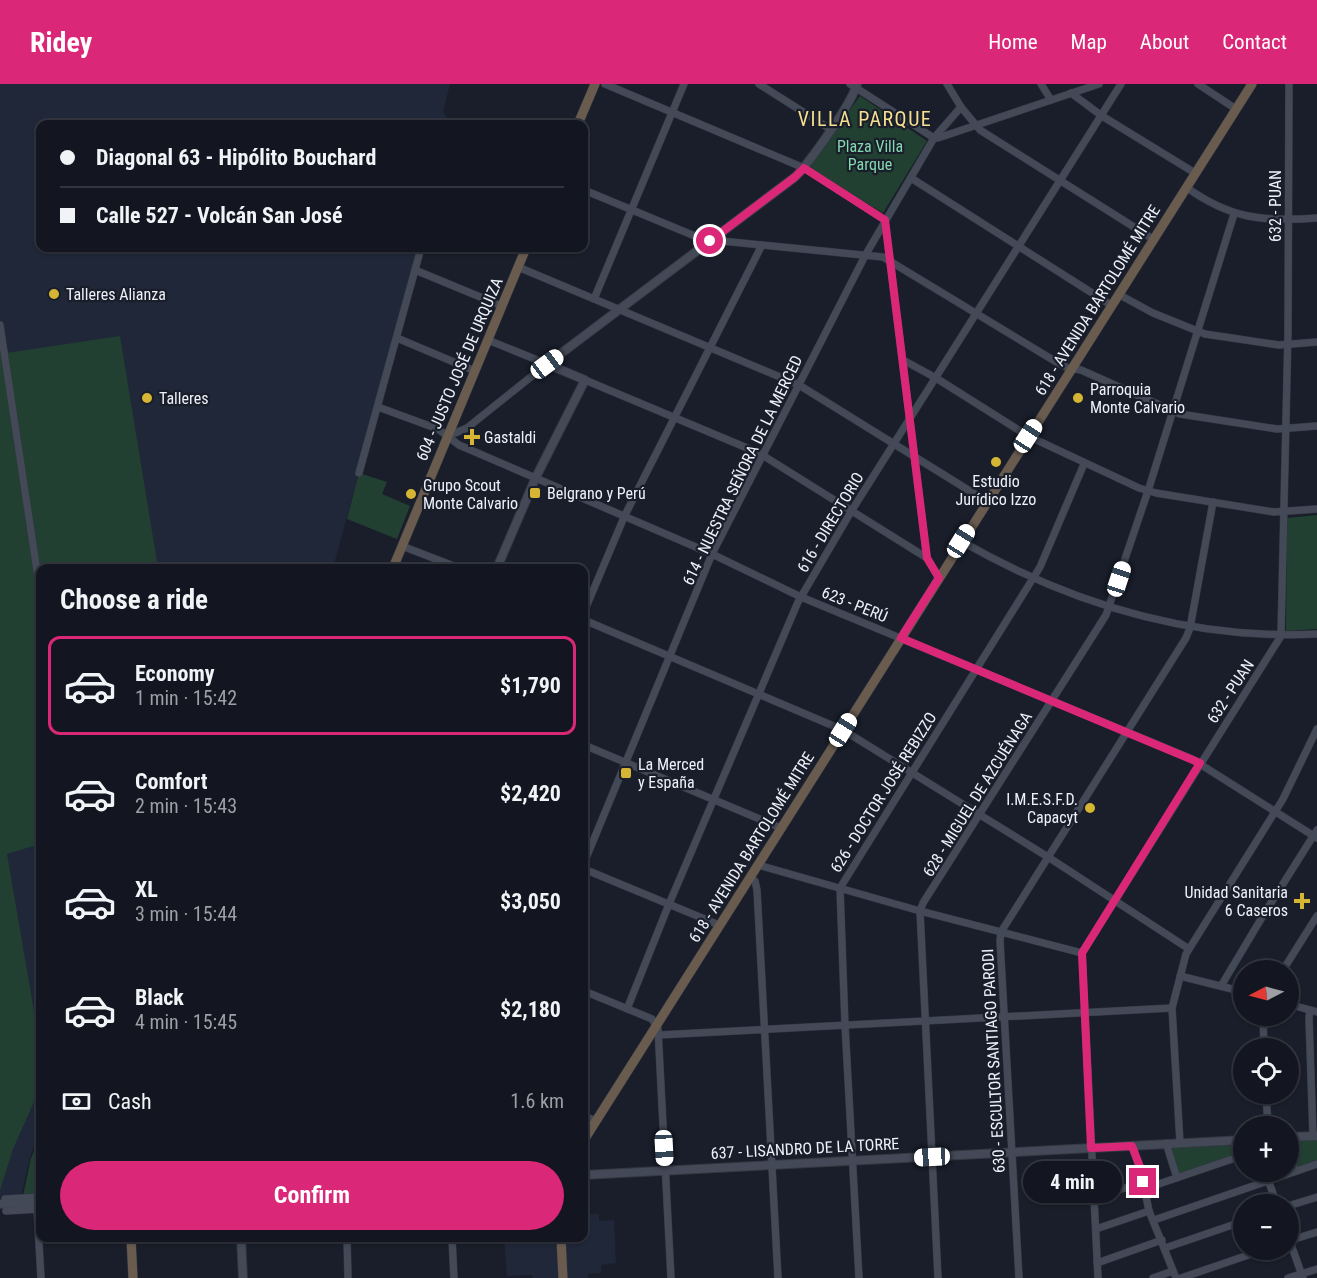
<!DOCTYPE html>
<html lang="en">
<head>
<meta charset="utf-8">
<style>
  body { margin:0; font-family:"Roboto Condensed",sans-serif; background:#1c1f29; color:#f1f3f6; height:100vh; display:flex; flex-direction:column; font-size:22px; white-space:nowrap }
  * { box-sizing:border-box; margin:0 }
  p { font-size:20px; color:#9d9fa5 }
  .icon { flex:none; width:33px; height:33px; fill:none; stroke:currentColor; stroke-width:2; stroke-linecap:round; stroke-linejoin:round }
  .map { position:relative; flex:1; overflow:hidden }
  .details { position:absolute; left:36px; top:480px; width:552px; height:678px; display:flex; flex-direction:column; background:#131620; border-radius:12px; box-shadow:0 2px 4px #0004,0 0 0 2px #32353e }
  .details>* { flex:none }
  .top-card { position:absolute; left:36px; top:36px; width:552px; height:132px; border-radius:12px; box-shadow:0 2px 4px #0004,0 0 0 2px #32353e; display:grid; align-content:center; height:132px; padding:0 24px; background:#131620 }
  .needle { width:39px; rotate:264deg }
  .buttons { position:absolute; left:1233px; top:876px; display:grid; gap:12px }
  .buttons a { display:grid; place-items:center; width:66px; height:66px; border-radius:50%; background:#131620; box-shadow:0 2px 4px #0004,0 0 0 2px #32353e; font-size:30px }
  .end { position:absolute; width:27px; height:27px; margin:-14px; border:8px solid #db2777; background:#fff; box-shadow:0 0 0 3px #fff }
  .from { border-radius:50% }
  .bubble { position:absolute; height:42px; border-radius:21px; background:#131620; box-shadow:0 2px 4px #0004,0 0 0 2px #32353e; font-size:20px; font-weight:700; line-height:42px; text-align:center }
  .car { position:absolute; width:18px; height:36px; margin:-18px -9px; border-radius:8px; box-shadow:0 0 4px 2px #0007; background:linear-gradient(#fff 24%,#345 0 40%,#fff 0 76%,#345 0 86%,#fff 0) }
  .top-card b { display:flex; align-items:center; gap:21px; height:57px; font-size:22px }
  .top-card b+b { border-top:2px solid #32353e }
  .top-card i { width:15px; height:15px; background:#f1f3f6 }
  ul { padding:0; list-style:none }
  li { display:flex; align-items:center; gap:18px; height:99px; margin:0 12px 9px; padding:0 12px; border:3px solid transparent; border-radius:12px }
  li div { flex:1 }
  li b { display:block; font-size:22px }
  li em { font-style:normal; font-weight:700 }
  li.selected { border-color:#db2777 }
  li>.icon { width:54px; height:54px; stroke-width:1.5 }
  h2 { padding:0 24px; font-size:27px; line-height:72px }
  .pay { display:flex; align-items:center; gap:15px; height:66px; padding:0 24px; font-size:22px }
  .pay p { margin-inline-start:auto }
  .button { display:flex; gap:12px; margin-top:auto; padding:12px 24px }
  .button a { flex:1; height:69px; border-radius:36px; background:#db2777; color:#fff; font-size:24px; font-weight:700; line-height:69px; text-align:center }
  header { display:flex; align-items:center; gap:36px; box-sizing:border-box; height:84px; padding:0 30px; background:#db2777; color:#fff }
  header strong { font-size:28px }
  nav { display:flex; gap:33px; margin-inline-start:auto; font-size:21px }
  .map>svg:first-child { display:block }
</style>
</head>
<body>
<header>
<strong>Ridey</strong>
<nav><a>Home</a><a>Map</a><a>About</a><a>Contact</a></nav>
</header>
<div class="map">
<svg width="1317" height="1194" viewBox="0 0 1317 1194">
  <rect width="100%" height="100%" fill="#191e2a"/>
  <g fill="#1f2739">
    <path d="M0 0H450L443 28 452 40H40V164H421L333 484H40V1048L30 1073 21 1112 0 1114Z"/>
    <path d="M584 1123V1130H599V1137L614 1136 616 1179 601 1181V1189L588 1190V1194H568L565 1154H584Z"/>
    <path d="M504 1154H558L560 1194H533L532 1191 507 1192Z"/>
  </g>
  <g fill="#214031">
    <path d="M860 12 927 57 883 129 812 87 810 82Z"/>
    <path d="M120 252 158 484H40V760L7 770 40 962 37 1011 13 1065 0 1106V270Z"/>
    <path d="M359 389 387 398 382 410 410 422 397 455 347 435Z"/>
    <path d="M1317 431V545L1286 547 1287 434Z"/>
    <path d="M40 1053V1110L23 1112 31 1074Z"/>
    <path d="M1317 1055V1077L1297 1084 1289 1064 1288 1057Z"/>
    <path d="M1243 1061V1068L1179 1091 1171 1067 1173 1064Z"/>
  </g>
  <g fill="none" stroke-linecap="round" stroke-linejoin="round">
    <defs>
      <g id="minor">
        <path d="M605 0 804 84 885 136 927 474"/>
        <path d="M759 0 830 45"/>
        <path d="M850 0 934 54H938L1099 0"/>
        <path d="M947 0 961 23 980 46 1153 155"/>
        <path d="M1041 0 1051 16"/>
        <path d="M1198 0 1236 25"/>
        <path d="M1071 9 1102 32 1195 89"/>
        <path d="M911 94 1111 221"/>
        <path d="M1186 103C1230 135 1264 138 1317 134"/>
        <path d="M584 106 702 155 883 173 1058 279 1068 284 1081 286 1180 330 1277 345 1317 342"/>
        <path d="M518 183 799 301 986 417"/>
        <path d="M415 186 502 222"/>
        <path d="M1118 210 1153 229 1205 250 1279 261 1317 258"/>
        <path d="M594 215 684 0"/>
        <path d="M0 241 40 507"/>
        <path d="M397 254 475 287"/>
        <path d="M903 276 936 294 1028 352 1139 404 1156 409 1274 428 1317 425"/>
        <path d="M585 296 759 369 927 474 939 494"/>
        <path d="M378 323 438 345 459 361 712 470 801 513 1192 675 1317 754"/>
        <path d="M448 352 467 344 547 280 488 256"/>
        <path d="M359 389 421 164"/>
        <path d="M961 457C1071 520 1190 556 1317 550"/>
        <path d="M402 462 459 484"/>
        <path d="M584 528 625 431 762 161"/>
        <path d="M584 536 843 646 1048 773 1189 865"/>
        <path d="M584 661 781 744"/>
        <path d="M584 779 712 470 866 170 934 54 961 23"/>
        <path d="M758 781 920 827 1082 869"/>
        <path d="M584 785 719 841"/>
        <path d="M750 793 755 797 757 806 778 1194"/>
        <path d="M1283 886 1317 832"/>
        <path d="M1180 892 1244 908"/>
        <path d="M1221 902 1264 830 1317 746"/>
        <path d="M584 907 652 935 658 945 671 1194"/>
        <path d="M1288 920 1317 928"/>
        <path d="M627 925 669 820 798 518 852 426 1121 0"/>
        <path d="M1310 926 1309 934 1313 1052"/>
        <path d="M1263 932 1264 964"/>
        <path d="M659 951 1172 924"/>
        <path d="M1266 1010 1268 1042"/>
        <path d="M584 1032 596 1037"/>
        <path d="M1166 1059 1177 1094"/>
        <path d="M1180 1059 1172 924 1186 870 1283 715 1317 645"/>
        <path d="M1132 1062 1141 1088 1149 1127 1176 1194"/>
        <path d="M1288 1069 1296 1087"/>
        <path d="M1265 1088 1277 1120"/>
        <path d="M1144 1105 1244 1071"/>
        <path d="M1094 1114 1143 1098"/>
        <path d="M5 1115 40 1113"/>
        <path d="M1288 1122 1317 1113"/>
        <path d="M37 1125 41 1194"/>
        <path d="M6 1127 40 1125"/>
        <path d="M1154 1136 1317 1080"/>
        <path d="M1096 1145 1149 1127"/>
        <path d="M1288 1152 1303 1194"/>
        <path d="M347 1154 348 1194"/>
        <path d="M452 1154 454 1194"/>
        <path d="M1288 1157 1317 1148"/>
        <path d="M1165 1164 1244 1137"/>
        <path d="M1097 1179 1162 1156"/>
        <path d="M859 1194 845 941 840 804 1040 483 1084 380"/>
        <path d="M938 1194 920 827 923 819 1106 531 1148 407 1234 130"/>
        <path d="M1019 1194 1000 857 1001 848 1186 554 1190 544 1213 418"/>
        <path d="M1098 1194 1082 869 1281 552 1288 248 1289 0"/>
        <path d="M1153 1194 1173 1187"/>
        <path d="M1181 1194 1263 1166"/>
        <path d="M1288 1194 1317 1185"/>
      </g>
      <g id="tertiary">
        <path d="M547 280 795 93C810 78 852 19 857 0"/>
        <path d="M497 484 536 393 585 296 547 280"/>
        <path d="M1288 1053 1317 1052"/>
        <path d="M584 1091 1244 1056"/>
        <path d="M0 1120 40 1118"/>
        <path d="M241 1154 243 1194"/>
      </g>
      <g id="secondary">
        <path d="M578 40 595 0"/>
        <path d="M393 484 526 164"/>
        <path d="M584 1056 1252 0"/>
        <path d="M131 1154 133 1194"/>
        <path d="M561 1154 563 1194"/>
      </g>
    </defs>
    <use href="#minor" stroke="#333740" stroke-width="8"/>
    <use href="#tertiary" stroke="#333740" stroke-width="10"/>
    <use href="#secondary" stroke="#333740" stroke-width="10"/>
    <use href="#minor" stroke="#434957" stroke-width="7"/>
    <use href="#tertiary" stroke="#434957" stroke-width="8"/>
    <use href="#secondary" stroke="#695c4f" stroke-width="9"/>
  </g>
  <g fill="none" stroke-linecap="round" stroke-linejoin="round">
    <path stroke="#db2777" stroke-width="8" d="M710 157 795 93 804 84 885 136 927 474 939 494 901 554 1200 679 1082 869 1091 1064 1132 1062 1142 1088 1143 1098"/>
  </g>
  <g fill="#d6b534" stroke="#191e2a" stroke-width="2">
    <circle cx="54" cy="210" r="6"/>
    <circle cx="147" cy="314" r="6"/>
    <circle cx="1078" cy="314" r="6"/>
    <path d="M469 344h6v6h6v6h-6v6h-6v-6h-6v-6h6z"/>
    <circle cx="996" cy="378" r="6"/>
    <rect x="529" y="403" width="12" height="12" rx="3"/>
    <circle cx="411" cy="410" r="6"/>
    <rect x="620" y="683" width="12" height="12" rx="3"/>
    <circle cx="1090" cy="724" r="6"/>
    <path d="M1299 808h6v6h6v6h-6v6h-6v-6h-6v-6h6z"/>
  </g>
  <g text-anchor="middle" stroke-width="4.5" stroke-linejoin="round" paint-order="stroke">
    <g font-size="16" fill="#84dab0" stroke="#191e2a">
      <text x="870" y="68">Plaza Villa<tspan x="870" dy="18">Parque</tspan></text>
    </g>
    <g font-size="16" fill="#edf1f9" stroke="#191e2a">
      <text transform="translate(1275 122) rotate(-90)" y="6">632 - PUAN</text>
      <text transform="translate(1097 216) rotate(-58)" y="6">618 - AVENIDA BARTOLOMÉ MITRE</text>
      <text transform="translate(459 285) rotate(-67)" y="6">604 - JUSTO JOSÉ DE URQUIZA</text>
      <text transform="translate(742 386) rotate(-64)" y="6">614 - NUESTRA SEÑORA DE LA MERCED</text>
      <text transform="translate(830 438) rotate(-59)" y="6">616 - DIRECTORIO</text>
      <text transform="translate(855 520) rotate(22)" y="6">623 - PERÚ</text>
      <text transform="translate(1230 607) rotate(-57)" y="6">632 - PUAN</text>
      <text transform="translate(883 708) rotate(-58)" y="6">626 - DOCTOR JOSÉ REBIZZO</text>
      <text transform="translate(977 710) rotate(-58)" y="6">628 - MIGUEL DE AZCUÉNAGA</text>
      <text transform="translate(751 763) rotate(-58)" y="6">618 - AVENIDA BARTOLOMÉ MITRE</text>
      <text transform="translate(993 977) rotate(-93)" y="6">630 - ESCULTOR SANTIAGO PARODI</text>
      <text transform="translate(805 1064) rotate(-3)" y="6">637 - LISANDRO DE LA TORRE</text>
    </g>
    <g font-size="16" fill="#edf1f9" stroke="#191e2a" text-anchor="start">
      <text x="66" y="216">Talleres Alianza</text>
      <text x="1090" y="311">Parroquia<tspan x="1090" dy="18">Monte Calvario</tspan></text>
      <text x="159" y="320">Talleres</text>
      <text x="484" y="359">Gastaldi</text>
      <text x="996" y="403" text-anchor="middle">Estudio<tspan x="996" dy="18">Jurídico Izzo</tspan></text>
      <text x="423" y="407">Grupo Scout<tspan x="423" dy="18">Monte Calvario</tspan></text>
      <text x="547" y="415">Belgrano y Perú</text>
      <text x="638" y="686">La Merced<tspan x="638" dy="18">y España</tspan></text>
      <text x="1078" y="721" text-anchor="end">I.M.E.S.F.D.<tspan x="1078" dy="18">Capacyt</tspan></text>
      <text x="1288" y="814" text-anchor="end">Unidad Sanitaria<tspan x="1288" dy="18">6 Caseros</tspan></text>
    </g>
    <g font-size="20" letter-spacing="1.5" fill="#f5df91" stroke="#191e2a">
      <text x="865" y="42">VILLA PARQUE</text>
    </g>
  </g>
</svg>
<div class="buttons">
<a><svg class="needle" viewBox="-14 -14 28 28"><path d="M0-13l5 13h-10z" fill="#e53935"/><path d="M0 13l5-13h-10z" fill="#9d9fa5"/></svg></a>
<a><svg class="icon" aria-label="locate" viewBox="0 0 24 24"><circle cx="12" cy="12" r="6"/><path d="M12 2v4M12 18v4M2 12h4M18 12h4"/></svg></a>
<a>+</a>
<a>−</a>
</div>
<i class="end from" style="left:710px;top:157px"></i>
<i class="end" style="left:1143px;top:1098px"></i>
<div class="bubble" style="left:1023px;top:1077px;width:99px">4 min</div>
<i class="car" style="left:547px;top:280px;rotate:53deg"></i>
<i class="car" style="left:1028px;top:352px;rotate:33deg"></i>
<i class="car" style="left:961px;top:457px;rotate:32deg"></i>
<i class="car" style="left:1119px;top:495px;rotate:18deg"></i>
<i class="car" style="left:843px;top:646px;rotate:32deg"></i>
<i class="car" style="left:664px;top:1064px;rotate:177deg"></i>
<i class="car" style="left:932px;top:1073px;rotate:267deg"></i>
<div class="top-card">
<b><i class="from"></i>Diagonal 63 - Hipólito Bouchard</b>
<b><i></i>Calle 527 - Volcán San José</b>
</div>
<section class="details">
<h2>Choose a ride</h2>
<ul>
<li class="selected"><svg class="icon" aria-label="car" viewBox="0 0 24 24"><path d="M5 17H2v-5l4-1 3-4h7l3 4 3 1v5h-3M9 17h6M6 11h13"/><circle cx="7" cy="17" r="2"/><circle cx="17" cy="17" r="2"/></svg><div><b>Economy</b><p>1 min · 15:42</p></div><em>$1,790</em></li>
<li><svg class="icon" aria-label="car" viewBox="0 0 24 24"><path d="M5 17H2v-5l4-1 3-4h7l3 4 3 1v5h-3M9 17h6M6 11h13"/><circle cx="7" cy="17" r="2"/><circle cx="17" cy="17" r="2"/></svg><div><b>Comfort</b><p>2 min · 15:43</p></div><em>$2,420</em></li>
<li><svg class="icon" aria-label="car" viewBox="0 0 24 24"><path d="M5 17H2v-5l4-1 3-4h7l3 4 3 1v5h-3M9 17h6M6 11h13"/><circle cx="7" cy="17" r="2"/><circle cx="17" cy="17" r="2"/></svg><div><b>XL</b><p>3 min · 15:44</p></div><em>$3,050</em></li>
<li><svg class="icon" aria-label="car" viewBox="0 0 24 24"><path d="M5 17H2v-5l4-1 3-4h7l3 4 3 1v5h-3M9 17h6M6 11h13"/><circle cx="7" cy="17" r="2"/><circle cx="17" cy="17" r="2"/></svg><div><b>Black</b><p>4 min · 15:45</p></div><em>$2,180</em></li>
</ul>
<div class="pay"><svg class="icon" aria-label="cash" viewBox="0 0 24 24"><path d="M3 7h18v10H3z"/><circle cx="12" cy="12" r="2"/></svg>Cash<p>1.6 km</p></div>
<div class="button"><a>Confirm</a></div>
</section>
</div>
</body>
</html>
